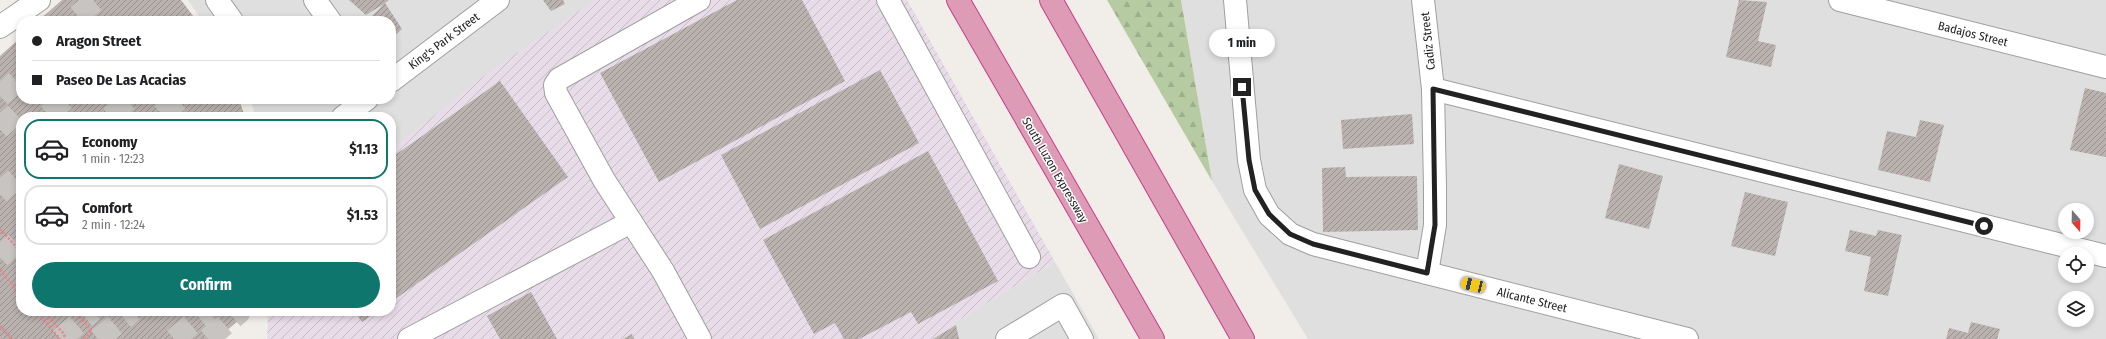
<!DOCTYPE html>
<html lang="en">
<head>
<meta charset="utf-8">
<style>
  body { margin:0; font-family:"Fira Sans Condensed",sans-serif; background:#f6f6f6; color:#202124; height:100vh; display:flex; flex-direction:column; font-size:15px; white-space:nowrap }
  * { box-sizing:border-box; margin:0 }
  p { font-size:13px; color:#757577 }
  .icon { flex:none; width:22px; height:22px; fill:none; stroke:currentColor; stroke-width:2; stroke-linecap:round; stroke-linejoin:round }
  .map { position:relative; flex:1; overflow:hidden }
  .panel { position:absolute; left:16px; top:112px; width:380px; height:204px; display:flex; flex-direction:column; background:#fff; border-radius:16px; box-shadow:0 2px 6px #0003 }
  .panel>* { flex:none }
  .hud { position:absolute; left:16px; top:16px; width:380px; height:88px; border-radius:16px; box-shadow:0 2px 6px #0003; display:grid; align-content:center; height:88px; padding:0 16px; background:#fff }
  .needle { width:26px; rotate:160deg }
  .controls { position:absolute; left:2058px; top:203px; display:grid; gap:8px }
  .controls a { display:grid; place-items:center; width:36px; height:36px; border-radius:50%; background:#fff; box-shadow:0 2px 6px #0003; font-size:20px }
  .end { position:absolute; width:18px; height:18px; margin:-9px; border:5px solid #222; background:#fff; box-shadow:0 0 0 2px #fff }
  .from { border-radius:50% }
  .bubble { position:absolute; height:28px; border-radius:14px; background:#fff; box-shadow:0 2px 6px #0003; font-size:13px; font-weight:700; line-height:28px; text-align:center }
  .car { position:absolute; width:12px; height:24px; margin:-12px -6px; border-radius:5px; box-shadow:0 0 3px 1px #0007; background:linear-gradient(#f5c518 24%,#345 0 40%,#f5c518 0 76%,#345 0 86%,#f5c518 0) }
  .hud b { display:flex; align-items:center; gap:14px; height:38px; font-size:15px }
  .hud b+b { border-top:1px solid #e0e0e0 }
  .hud i { width:10px; height:10px; background:#202124 }
  ul { padding:7px 0 0; list-style:none }
  li { display:flex; align-items:center; gap:12px; height:60px; margin:0 8px 6px; padding:0 8px; border:2px solid #e0e0e0; border-radius:16px }
  li div { flex:1 }
  li b { display:block; font-size:15px }
  li em { font-style:normal; font-weight:700 }
  li.current { border-color:#0f766e }
  li>.icon { width:36px; height:36px; stroke-width:1.5 }
  .primary-button { display:flex; gap:8px; margin-top:auto; padding:8px 16px }
  .primary-button a { flex:1; height:46px; border-radius:24px; background:#0f766e; color:#fff; font-size:16px; font-weight:700; line-height:46px; text-align:center }
  .map>svg:first-child { display:block }
</style>
</head>
<body>
<div class="map">
<svg width="2106" height="339" viewBox="0 0 2106 339">
  <defs>
    <pattern id="industrial-furrows" width="10" height="10" patternUnits="userSpaceOnUse"><rect width="10" height="10" fill="#e9dce9"/><path d="M-1 1l2-2M0 10L10 0M9 11l2-2" fill="none" stroke="#c8bcc8"/></pattern>
    <pattern id="forest-firs" width="22" height="20" patternUnits="userSpaceOnUse"><rect width="22" height="20" fill="#b7cba3"/><path d="M5 1l3.5 6h-7zM16 11l3.5 6h-7z" fill="#9dae8c"/></pattern>
    <pattern id="building-hatch" width="6" height="6" patternUnits="userSpaceOnUse"><rect width="6" height="6" fill="#bab2af"/><path d="M-1 1l2-2M0 6l6-6M5 7l2-2" fill="none" stroke="#97908e"/></pattern>
  </defs>
  <rect width="100%" height="100%" fill="#f1ede9"/>
  <g fill="#dfdfdf" fill-rule="evenodd">
    <path d="M188 0H605L391 157V117H256L250 99H391V21H202Z"/>
    <path d="M1181 0H2106V339H1308L1212 181ZM2065 210H2087V232H2065ZM2065 254H2087V276H2065ZM2065 298H2087V320H2065Z"/>
    <path d="M1055 262 1099 339H957L954 323Z"/>
  </g>
  <path fill="url(#industrial-furrows)" d="M595 0H907L1055 262 954 323 957 339H267L268 311H391V150L489 72Z"/>
  <path fill="url(#forest-firs)" d="M1107 0H1181L1212 181Z"/>
  <g fill="url(#building-hatch)">
    <path d="M62 0H181L197 21H38Z"/>
    <path d="M349 0H389L385 3 402 29 391 39V21H367L384 4 366 15Z"/>
    <path d="M543 0H563L565 4 551 11Z"/>
    <path d="M737 0H802L845 81 659 182 600 73Z"/>
    <path d="M1739 0 1767 2 1758 41 1776 45 1771 67 1726 57Z"/>
    <path d="M21 37V99H239L245 117H21V311H249L217 339H0V56Z"/>
    <path d="M880 70 919 143 760 229 721 155Z"/>
    <path d="M500 81 568 177 391 302V158Z"/>
    <path d="M2085 88 2106 93V157L2070 150Z"/>
    <path d="M1412 114 1414 144 1343 149 1341 120Z"/>
    <path d="M1920 120 1944 125 1930 182 1878 170 1887 131 1916 137Z"/>
    <path d="M928 151 998 281 918 324 911 312 859 339H844L835 323 814 334 763 240Z"/>
    <path d="M1619 164 1663 176 1649 229 1605 218Z"/>
    <path d="M1345 167 1346 177 1417 176 1418 230 1323 232 1322 168Z"/>
    <path d="M1745 192 1788 202 1775 256 1731 246Z"/>
    <path d="M1850 230 1876 236 1878 230 1902 235 1888 296 1864 291 1871 257 1845 251Z"/>
    <path d="M531 292 557 339H500L487 316Z"/>
    <path d="M354 311H378L362 322Z"/>
    <path d="M1971 322 2000 329 1997 339H1946L1949 328 1968 333Z"/>
    <path d="M956 325 959 339H933Z"/>
    <path d="M632 334 634 339H623Z"/>
  </g>
  <g fill="none" stroke-linecap="round" stroke-linejoin="round">
    <g stroke="#c8c4c1" stroke-width="22" stroke-dasharray="22 11" stroke-linecap="butt">
      <path d="M79 0 96 21"/>
      <path d="M0 96 21 77"/>
      <path d="M49 99 65 117"/>
      <path d="M163 99 178 117"/>
      <path d="M0 113 21 136"/>
      <path d="M110 117 120 109 127 117"/>
      <path d="M0 178 21 201"/>
      <path d="M0 242 21 263"/>
      <path d="M60 339 93 311"/>
      <path d="M98 339 133 311"/>
      <path d="M174 339 208 311"/>
      <path d="M208 339 239 313V311"/>
    </g>
    <defs>
      <g id="minor">
        <path d="M217 0 232 21"/>
        <path d="M315 0 330 21"/>
        <path d="M699 0 559 79 555 85 556 93 604 180 663 271 700 339"/>
        <path d="M888 0 1029 257"/>
        <path d="M1235 0 1249 160 1255 190 1269 215 1290 234 1313 244 1687 339"/>
        <path d="M1423 0 1433 89 1435 188V225L1427 273"/>
        <path d="M1840 0 2106 67"/>
        <path d="M0 27 39 0"/>
        <path d="M391 81 498 0"/>
        <path d="M1433 89 2106 256"/>
        <path d="M343 117 367 99"/>
        <path d="M409 339 631 222"/>
        <path d="M1007 339 1063 305 1082 339"/>
      </g>
      <g id="highway">
        <path d="M958 0 1153 339"/>
        <path d="M1051 0 1243 339"/>
      </g>
    </defs>
    <use href="#minor" stroke="#9f9f9f" stroke-width="24"/>
    <use href="#highway" stroke="#c83d88" stroke-width="24"/>
    <g stroke="#eb808a" stroke-width="2.5" stroke-dasharray="2 2" stroke-linecap="butt">
      <path d="M0 229 21 252"/>
      <path d="M0 270 21 294"/>
      <path d="M36 311 60 339"/>
      <path d="M43 311 64 334 65 339"/>
      <path d="M74 311 92 331 84 339"/>
      <path d="M0 326 12 339"/>
    </g>
    <use href="#minor" stroke="#fff" stroke-width="22"/>
    <use href="#highway" stroke="#de9bb5" stroke-width="22"/>
  </g>
  <g fill="none" stroke-linecap="round" stroke-linejoin="round">
    <path stroke="#222" stroke-width="5" d="M1242 87 1249 160 1255 190 1269 214 1290 234 1313 244 1427 273 1435 225 1433 89 1984 226"/>
  </g>
  <g text-anchor="middle" stroke-width="3" stroke-linejoin="round" paint-order="stroke">
    <g font-size="12" fill="#222" stroke="#fff">
      <text transform="translate(1973 34) rotate(14)" y="4">Badajos Street</text>
      <text transform="translate(444 41) rotate(-37)" y="4">King's Park Street</text>
      <text transform="translate(1428 41) rotate(-96)" y="4">Cadiz Street</text>
      <text transform="translate(1055 170) rotate(60)" y="4">South Luzon Expressway</text>
      <text transform="translate(1532 300) rotate(14)" y="4">Alicante Street</text>
    </g>
  </g>
</svg>
<div class="controls">
<a><svg class="needle" viewBox="-14 -14 28 28"><path d="M0-13l5 13h-10z" fill="#e53935"/><path d="M0 13l5-13h-10z" fill="#757577"/></svg></a>
<a><svg class="icon" aria-label="locate" viewBox="0 0 24 24"><circle cx="12" cy="12" r="6"/><path d="M12 2v4M12 18v4M2 12h4M18 12h4"/></svg></a>
<a><svg class="icon" aria-label="layers" viewBox="0 0 24 24"><path d="M12 4l9 5-9 5-9-5zM3 14l9 5 9-5"/></svg></a>
</div>
<i class="end from" style="left:1984px;top:226px"></i>
<i class="end" style="left:1242px;top:87px"></i>
<div class="bubble" style="left:1209px;top:29px;width:66px">1 min</div>
<i class="car" style="left:1473px;top:285px;rotate:284deg"></i>
<div class="hud">
<b><i class="from"></i>Aragon Street</b>
<b><i></i>Paseo De Las Acacias</b>
</div>
<section class="panel">
<ul>
<li class="current"><svg class="icon" aria-label="car" viewBox="0 0 24 24"><path d="M5 17H2v-5l4-1 3-4h7l3 4 3 1v5h-3M9 17h6M6 11h13"/><circle cx="7" cy="17" r="2"/><circle cx="17" cy="17" r="2"/></svg><div><b>Economy</b><p>1 min · 12:23</p></div><em>$1.13</em></li>
<li><svg class="icon" aria-label="car" viewBox="0 0 24 24"><path d="M5 17H2v-5l4-1 3-4h7l3 4 3 1v5h-3M9 17h6M6 11h13"/><circle cx="7" cy="17" r="2"/><circle cx="17" cy="17" r="2"/></svg><div><b>Comfort</b><p>2 min · 12:24</p></div><em>$1.53</em></li>
</ul>
<div class="primary-button"><a>Confirm</a></div>
</section>
</div>
</body>
</html>
